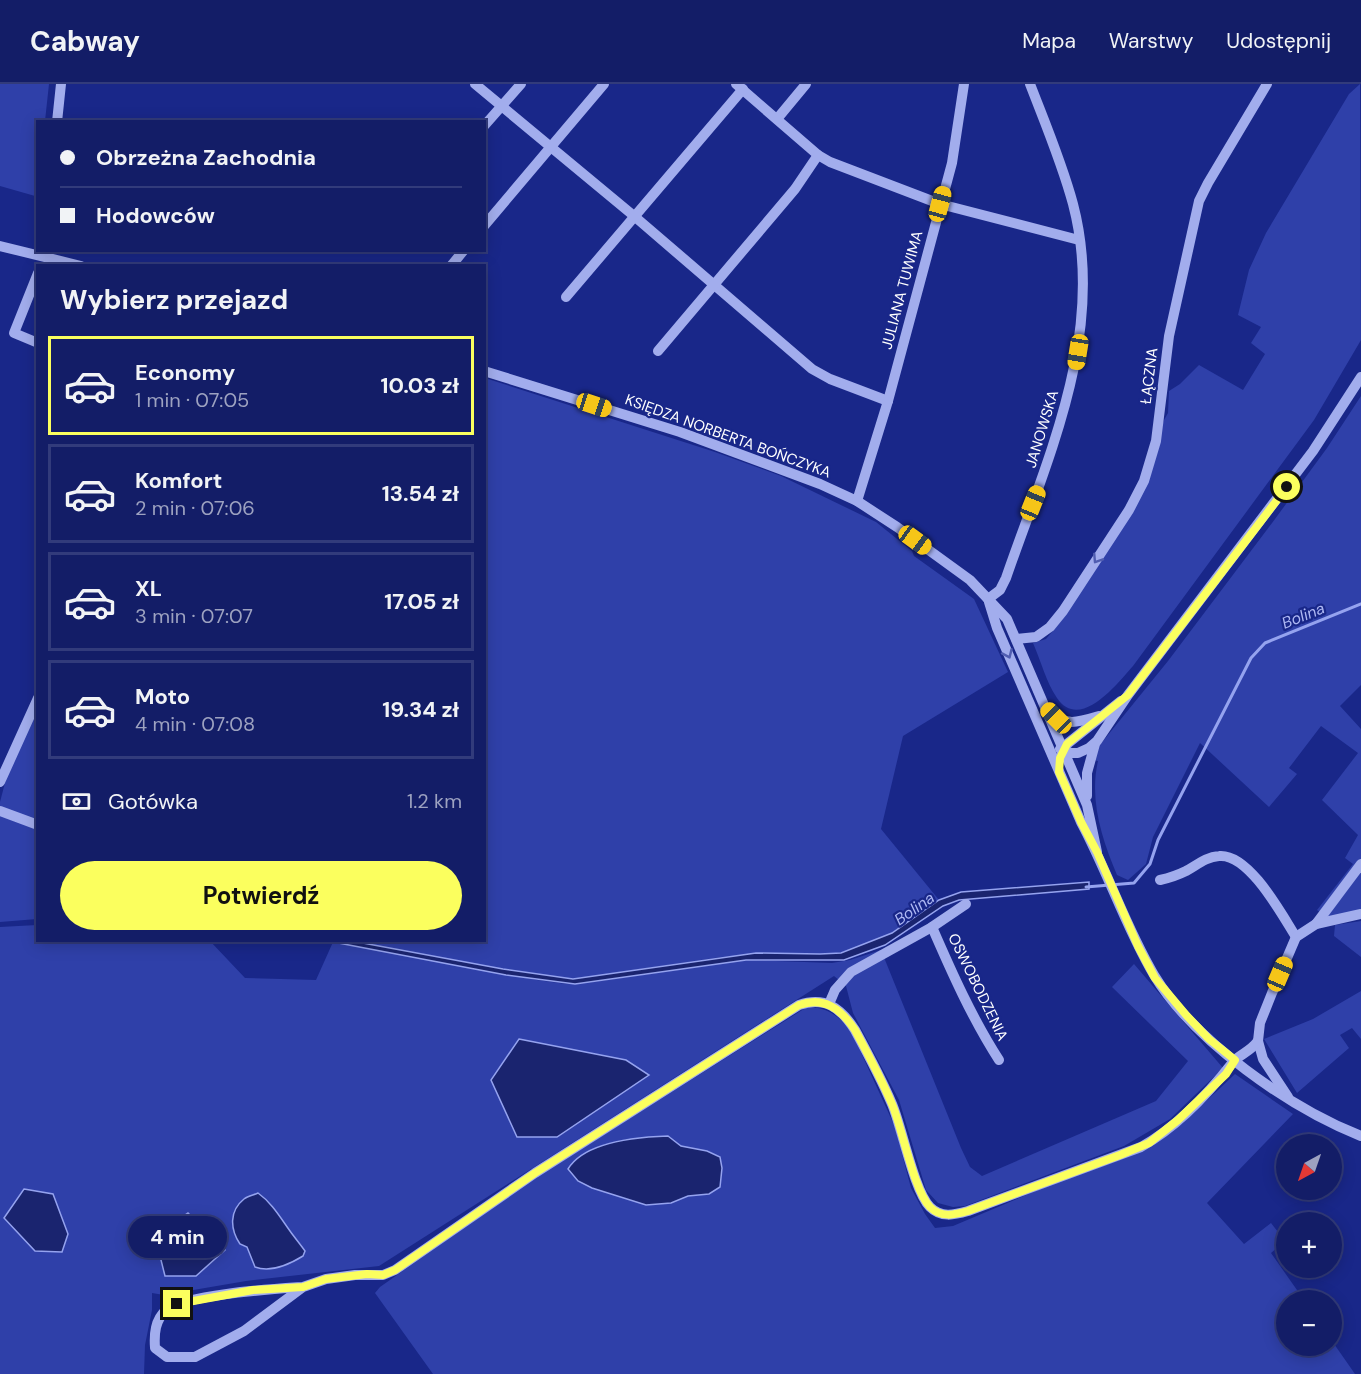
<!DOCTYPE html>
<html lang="pl">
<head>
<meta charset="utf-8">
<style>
  body { margin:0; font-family:"DM Sans",sans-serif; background:#202a70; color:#f1f3f6; height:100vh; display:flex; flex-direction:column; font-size:22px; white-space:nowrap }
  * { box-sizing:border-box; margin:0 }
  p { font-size:20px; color:#9da2c0 }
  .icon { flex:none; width:33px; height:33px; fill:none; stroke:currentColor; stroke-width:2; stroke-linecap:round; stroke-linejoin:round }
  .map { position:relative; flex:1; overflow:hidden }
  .panel { position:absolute; left:36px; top:180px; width:450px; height:678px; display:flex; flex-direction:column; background:#131d67; border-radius:0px; box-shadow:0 3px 15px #0003,0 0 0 2px #323b7b }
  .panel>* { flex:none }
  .top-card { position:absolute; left:36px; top:36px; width:450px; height:132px; border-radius:0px; box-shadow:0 3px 15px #0003,0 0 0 2px #323b7b; display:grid; align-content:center; height:132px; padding:0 24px; background:#131d67 }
  .needle { width:39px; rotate:220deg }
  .tools { position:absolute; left:1276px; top:1050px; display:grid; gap:12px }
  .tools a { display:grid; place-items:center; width:66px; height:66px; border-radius:50%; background:#131d67; box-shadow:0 3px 15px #0003,0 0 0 2px #323b7b; font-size:30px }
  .end { position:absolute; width:27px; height:27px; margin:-14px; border:8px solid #fbff5e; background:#111; box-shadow:0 0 0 3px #111 }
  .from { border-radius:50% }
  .bubble { position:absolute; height:42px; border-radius:21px; background:#131d67; box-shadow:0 3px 15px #0003,0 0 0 2px #323b7b; font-size:20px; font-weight:700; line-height:42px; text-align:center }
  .car { position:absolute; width:18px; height:36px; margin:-18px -9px; border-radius:8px; box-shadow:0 0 4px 2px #0007; background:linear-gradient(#f5c518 24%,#345 0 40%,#f5c518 0 76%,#345 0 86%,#f5c518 0) }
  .top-card b { display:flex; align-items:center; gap:21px; height:57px; font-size:22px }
  .top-card b+b { border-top:2px solid #323b7b }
  .top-card i { width:15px; height:15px; background:#f1f3f6 }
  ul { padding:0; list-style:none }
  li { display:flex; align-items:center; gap:18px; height:99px; margin:0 12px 9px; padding:0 12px; border:3px solid #323b7b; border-radius:0px }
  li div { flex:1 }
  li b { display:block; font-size:22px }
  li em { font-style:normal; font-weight:700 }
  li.active { border-color:#fbff5e }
  li>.icon { width:54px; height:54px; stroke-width:1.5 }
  h2 { padding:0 24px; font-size:27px; line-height:72px }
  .pay { display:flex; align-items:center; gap:15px; height:66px; padding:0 24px; font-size:22px }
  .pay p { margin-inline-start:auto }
  .primary-button { display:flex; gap:12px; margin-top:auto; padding:12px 24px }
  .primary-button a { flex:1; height:69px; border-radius:36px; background:#fbff5e; color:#111; font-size:24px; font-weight:700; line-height:69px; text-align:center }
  header { display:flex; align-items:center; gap:36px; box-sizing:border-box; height:84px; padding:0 30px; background:#131d67; border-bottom:2px solid #323b7b }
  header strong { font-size:28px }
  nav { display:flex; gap:33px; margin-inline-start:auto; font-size:21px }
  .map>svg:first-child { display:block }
</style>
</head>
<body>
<header>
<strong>Cabway</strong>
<nav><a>Mapa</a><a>Warstwy</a><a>Udostępnij</a></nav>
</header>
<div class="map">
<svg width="1361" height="1290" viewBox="0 0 1361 1290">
  <rect width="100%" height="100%" fill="#192789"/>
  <g fill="#2f40a9" fill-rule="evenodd">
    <path d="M0 0H49L45 37 38 38V95L35 112 0 102Z"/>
    <path d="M1360 0 1361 256 1314 336 1133 582C1118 599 1080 648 1057 614 1046 598 1041 577 1033 559L1046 555 1061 537 1124 441 1164 336 1168 329 1169 307 1180 300 1199 281 1243 306 1265 270 1251 259 1261 243 1238 231 1249 186 1266 149 1349 10Z"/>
    <path d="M485 294 715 368 781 392 876 438 912 467 914 472 974 515 1008 588 903 652 881 745 939 816 892 849 841 869 820 870 787 869 721 873 573 895 503 885 352 857 484 856Z"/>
    <path d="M1361 312V601L1340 622 1361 645V826L1326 833 1317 826 1353 780 1345 774 1358 751 1322 716 1358 669 1321 642 1289 684 1297 690 1269 723 1200 659 1153 753 1146 780 1128 796 1117 791C1102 755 1089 716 1098 677L1094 676 1099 662 1168 577 1275 435 1327 364Z"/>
    <path d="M37 625V835L0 838V718L6 695Z"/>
    <path d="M1361 837V873L1334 852 1335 841Z"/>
    <path d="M37 841 38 856 210 857 245 894 316 896 333 858 537 896 566 900 587 899 746 876 832 879 850 876 881 866 961 1064 970 1083 982 1092 1156 1017 1188 977 1112 903 1134 880 1223 984 1170 1035 1124 1062 965 1122 953 1123 938 1119 926 1106 899 1016 853 929 846 902 834 892 379 1182 246 1197 164 1211 152 1209V1226L145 1261 144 1290H0V843Z"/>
    <path d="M1361 907V955L1352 944 1340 951 1349 964 1297 1009 1264 955 1313 935Z"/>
    <path d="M807 923C828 923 841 933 853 951L895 1043 911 1104 925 1130 935 1144 953 1142 1050 1101 1131 1072 1183 1039 1235 990 1293 1030 1207 1119 1244 1160 1271 1139 1285 1157 1271 1169 1304 1216H1287V1262H1332V1257L1355 1290H433L375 1209 380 1203 532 1096ZM668 1052 681 1062 707 1067 720 1073 722 1084 720 1103 709 1110 688 1112 671 1119 660 1120 587 1068 627 1055Z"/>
  </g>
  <g fill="#1a246f" stroke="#95a3ef" stroke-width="1.5">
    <path d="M1089 798V805L959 816 943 822 885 861 844 876H746L575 900 506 891 328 857H352L503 885 573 895 756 869 820 870 841 869 892 849 939 816 961 808Z"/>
    <path d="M519 955 626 976 649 991 557 1053H517L491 996Z"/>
    <path d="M668 1052 681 1062 707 1067 720 1073 722 1084 720 1103 709 1110 688 1112 671 1119 646 1121 592 1104 578 1097 568 1085C585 1057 638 1053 668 1052Z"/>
    <path d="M24 1105 53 1110 68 1150 62 1168 35 1167 4 1134Z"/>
    <path d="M258 1109C272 1119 280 1133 290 1147 295 1154 300 1160 305 1167L303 1172C290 1180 271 1189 255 1183L247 1163 240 1160C230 1145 229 1127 244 1115 248 1112 254 1111 258 1109Z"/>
    <path d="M188 1129 225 1166 196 1192H165L155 1152Z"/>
  </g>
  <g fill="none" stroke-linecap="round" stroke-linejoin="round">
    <path stroke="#95a3ef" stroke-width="3" d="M1086 803 1134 799 1150 780 1158 756 1251 574 1265 559 1361 520"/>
    <g stroke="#a2aded" stroke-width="10">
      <path d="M475 0 634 132 812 285 830 295 888 317"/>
      <path d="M736 0 818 71 830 78 940 120 1079 156"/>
      <path d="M777 35 806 0"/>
      <path d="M57 38 61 0"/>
      <path d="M484 42 521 0"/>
      <path d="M484 142 604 0"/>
      <path d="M0 162 81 182"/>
      <path d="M451 182 464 166"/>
      <path d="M38 189 14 249 38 259"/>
      <path d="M566 213 743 5"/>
      <path d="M658 267 795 105 818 71"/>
      <path d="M484 287 680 348 820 400 857 417 897 443 970 496 1007 535 1087 721 1097 768"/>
      <path d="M857 417 888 317 952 79 964 0"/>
      <path d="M988 515 1000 506 1006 494C1047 375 1107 249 1073 120 1062 79 1045 39 1030 0"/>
      <path d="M989 518 997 544 1081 738C1108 788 1125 842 1154 891 1194 957 1290 1024 1361 1052"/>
      <path d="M1016 555 1036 553 1050 543 1063 527 1129 426 1144 397 1156 357 1169 252 1199 117 1208 99 1267 0"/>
      <path d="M1047 625C1065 643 1076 639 1099 632"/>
      <path d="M1060 665 1071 669H1078L1089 664 1097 657 1128 611 1313 367 1361 293"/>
      <path d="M1062 670 1067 660 1121 617"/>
      <path d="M0 698 38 614"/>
      <path d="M1087 712V689L1095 660"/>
      <path d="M0 727 38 741"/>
      <path d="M1160 796C1169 794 1178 791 1186 787 1197 781 1206 773 1219 772 1249 769 1282 831 1296 853"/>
      <path d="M1316 840 1361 780"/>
      <path d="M932 843C952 889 972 934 999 976"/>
      <path d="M829 920 835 906 851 888 932 843 966 820"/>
      <path d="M1288 1013 1263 975 1258 957 1260 939 1272 909 1296 853 1316 840 1361 830"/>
      <path d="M303 1203C274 1205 187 1210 166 1226 155 1236 154 1250 155 1264L167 1273H195L244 1247 303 1203 326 1195 355 1191H383L395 1186 535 1089 799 921C825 912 841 924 855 946 868 970 881 994 892 1020 902 1043 914 1107 930 1123 941 1134 954 1131 968 1127L1141 1063C1177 1043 1208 1010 1233 978 1240 970 1250 968 1258 957"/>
    </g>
  </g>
  <defs><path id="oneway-chevron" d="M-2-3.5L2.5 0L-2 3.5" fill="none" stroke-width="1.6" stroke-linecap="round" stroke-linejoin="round" transform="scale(1.5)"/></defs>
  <g stroke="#505db1">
    <use href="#oneway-chevron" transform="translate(1097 475) rotate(123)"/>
    <use href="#oneway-chevron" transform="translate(1008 570) rotate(66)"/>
  </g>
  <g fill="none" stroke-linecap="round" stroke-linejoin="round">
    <path stroke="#fbff5e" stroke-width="8" d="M177 1220 253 1206 303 1203 326 1195 367 1190 383 1191 395 1186 535 1089 799 921C824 912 841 925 855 946 868 970 881 994 892 1020 902 1043 914 1107 930 1123 941 1134 954 1131 968 1127L1120 1071 1149 1059 1178 1036 1226 990 1235 976 1209 955 1187 932 1155 894 1138 862 1097 768 1081 738 1064 699 1059 688 1060 674 1067 660 1128 611 1287 403"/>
  </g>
  <g text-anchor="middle" stroke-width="4.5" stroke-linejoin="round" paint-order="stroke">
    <g font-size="15" fill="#fff" stroke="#192789">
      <text transform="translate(902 206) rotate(-75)" y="5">JULIANA TUWIMA</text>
      <text transform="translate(1149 292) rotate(-83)" y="5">ŁĄCZNA</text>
      <text transform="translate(1042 345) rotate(-73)" y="5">JANOWSKA</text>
      <text transform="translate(728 352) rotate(20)" y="5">KSIĘDZA NORBERTA BOŃCZYKA</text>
      <text transform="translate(978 903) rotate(64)" y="5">OSWOBODZENIA</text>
    </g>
    <g font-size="16" font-style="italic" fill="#aeb8f4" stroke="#192789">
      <text transform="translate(1303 531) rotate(-22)" y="6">Bolina</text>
      <text transform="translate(914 824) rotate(-35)" y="6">Bolina</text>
    </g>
  </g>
</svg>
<div class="tools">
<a><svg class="needle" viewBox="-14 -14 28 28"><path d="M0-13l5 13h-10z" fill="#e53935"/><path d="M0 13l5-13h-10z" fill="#9da2c0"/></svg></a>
<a>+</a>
<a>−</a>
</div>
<i class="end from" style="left:1287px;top:403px"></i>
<i class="end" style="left:177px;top:1220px"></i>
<div class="bubble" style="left:128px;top:1132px;width:99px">4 min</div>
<i class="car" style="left:940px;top:120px;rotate:15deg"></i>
<i class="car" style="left:1078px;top:268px;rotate:189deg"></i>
<i class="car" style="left:594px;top:321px;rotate:108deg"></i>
<i class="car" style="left:1033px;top:419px;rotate:22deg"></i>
<i class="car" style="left:915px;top:456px;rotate:126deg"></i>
<i class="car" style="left:1056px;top:634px;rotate:315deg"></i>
<i class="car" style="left:1280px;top:890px;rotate:23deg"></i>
<div class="top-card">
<b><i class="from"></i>Obrzeżna Zachodnia</b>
<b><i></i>Hodowców</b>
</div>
<section class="panel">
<h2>Wybierz przejazd</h2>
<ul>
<li class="active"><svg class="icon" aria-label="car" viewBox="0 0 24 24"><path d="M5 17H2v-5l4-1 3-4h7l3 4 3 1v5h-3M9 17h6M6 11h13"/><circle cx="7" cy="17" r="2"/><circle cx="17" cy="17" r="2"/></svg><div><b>Economy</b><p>1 min · 07:05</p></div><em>10.03 zł</em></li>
<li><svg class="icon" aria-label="car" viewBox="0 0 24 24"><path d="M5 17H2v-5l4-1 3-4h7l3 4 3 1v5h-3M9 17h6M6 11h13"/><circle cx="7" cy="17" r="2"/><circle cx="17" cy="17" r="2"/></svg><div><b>Komfort</b><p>2 min · 07:06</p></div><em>13.54 zł</em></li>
<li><svg class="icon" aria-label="car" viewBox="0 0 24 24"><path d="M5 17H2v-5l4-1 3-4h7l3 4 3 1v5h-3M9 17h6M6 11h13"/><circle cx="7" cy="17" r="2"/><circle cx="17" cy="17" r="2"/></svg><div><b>XL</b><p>3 min · 07:07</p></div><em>17.05 zł</em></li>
<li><svg class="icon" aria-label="car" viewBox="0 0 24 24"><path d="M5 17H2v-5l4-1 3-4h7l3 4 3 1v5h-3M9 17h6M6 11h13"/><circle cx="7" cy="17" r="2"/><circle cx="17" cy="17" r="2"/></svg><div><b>Moto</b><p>4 min · 07:08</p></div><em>19.34 zł</em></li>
</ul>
<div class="pay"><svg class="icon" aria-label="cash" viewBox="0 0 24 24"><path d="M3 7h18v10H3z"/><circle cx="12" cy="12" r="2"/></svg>Gotówka<p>1.2 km</p></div>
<div class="primary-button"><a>Potwierdź</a></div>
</section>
</div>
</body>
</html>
